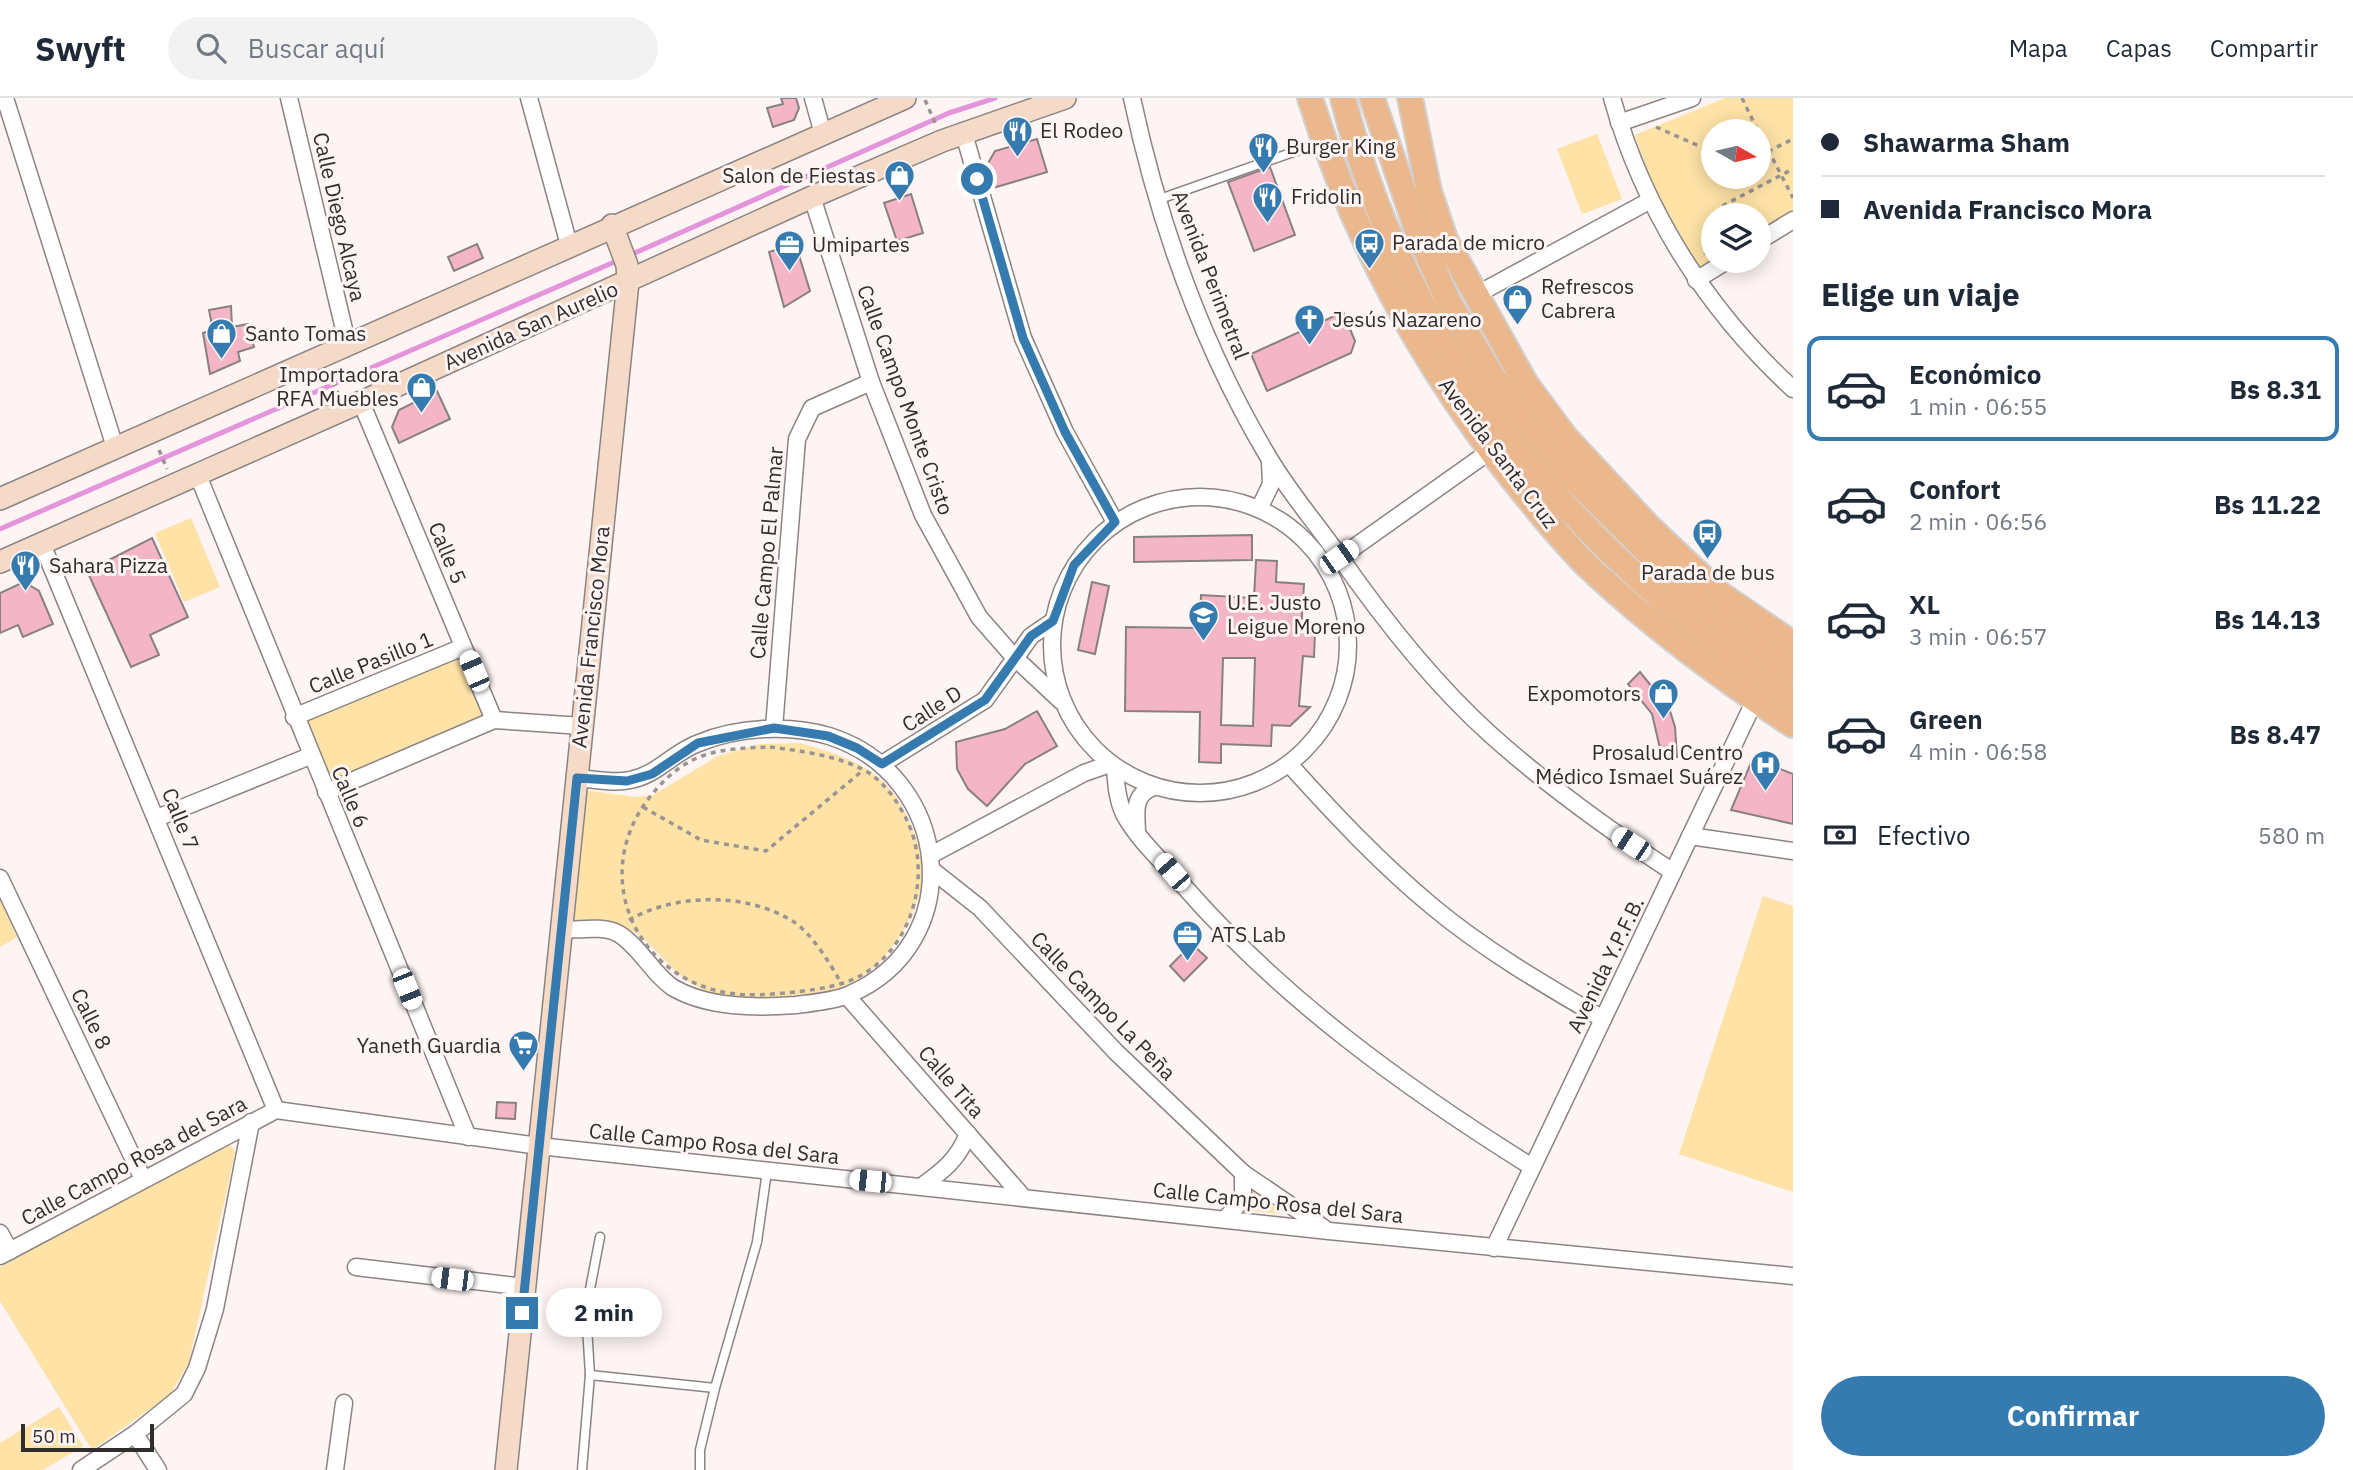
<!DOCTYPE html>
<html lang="es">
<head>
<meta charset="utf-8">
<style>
  body { margin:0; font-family:"IBM Plex Sans",sans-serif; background:#f2f2f3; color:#1f2937; height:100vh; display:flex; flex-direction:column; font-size:26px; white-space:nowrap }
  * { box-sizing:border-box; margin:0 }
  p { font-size:23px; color:#747a83 }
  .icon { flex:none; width:38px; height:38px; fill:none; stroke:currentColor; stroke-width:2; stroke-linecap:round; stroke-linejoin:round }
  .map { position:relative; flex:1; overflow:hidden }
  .panel { display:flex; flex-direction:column; background:#fff; width:560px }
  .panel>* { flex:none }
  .banner { display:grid; align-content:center; height:154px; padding:0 28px; background:#fff }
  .needle { width:46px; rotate:98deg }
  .buttons { position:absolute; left:1701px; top:21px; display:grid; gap:14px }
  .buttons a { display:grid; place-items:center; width:70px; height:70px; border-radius:50%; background:#fff; box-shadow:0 4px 18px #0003; font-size:35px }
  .scale { position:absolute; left:21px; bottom:18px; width:133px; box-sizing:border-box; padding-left:7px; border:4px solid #312d2d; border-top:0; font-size:19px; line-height:24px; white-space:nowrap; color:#312d2d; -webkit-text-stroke:5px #fdf4f3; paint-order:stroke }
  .end { position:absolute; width:32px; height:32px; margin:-16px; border:9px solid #357bb0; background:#fff; box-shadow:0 0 0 4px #fff }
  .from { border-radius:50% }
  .bubble { position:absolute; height:49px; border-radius:24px; background:#fff; box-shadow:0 4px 18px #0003; font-size:23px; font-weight:700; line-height:49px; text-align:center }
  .car { position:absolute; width:21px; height:42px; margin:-21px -10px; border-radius:9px; box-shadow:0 0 5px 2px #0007; background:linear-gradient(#fff 24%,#345 0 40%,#fff 0 76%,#345 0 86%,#fff 0) }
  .banner b { display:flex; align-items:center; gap:24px; height:66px; font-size:26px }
  .banner b+b { border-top:2px solid #e0e1e3 }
  .banner i { width:18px; height:18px; background:#1f2937 }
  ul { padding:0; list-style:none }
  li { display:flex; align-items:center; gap:21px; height:105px; margin:0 14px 10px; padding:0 14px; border:4px solid transparent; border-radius:14px }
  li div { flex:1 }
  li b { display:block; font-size:26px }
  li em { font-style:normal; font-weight:700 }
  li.current { border-color:#357bb0 }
  li>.icon { width:63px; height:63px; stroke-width:1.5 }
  h2 { padding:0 28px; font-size:32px; line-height:84px }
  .pay { display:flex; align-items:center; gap:18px; height:77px; padding:0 28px; font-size:26px }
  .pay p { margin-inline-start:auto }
  .button { display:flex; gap:14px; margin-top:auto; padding:14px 28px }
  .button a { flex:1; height:80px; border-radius:42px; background:#357bb0; color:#fff; font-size:28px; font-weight:700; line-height:80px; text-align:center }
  header { display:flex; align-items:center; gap:42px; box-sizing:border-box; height:98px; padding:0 35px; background:#fff; border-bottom:2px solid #e0e1e3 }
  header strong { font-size:33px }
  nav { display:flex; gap:38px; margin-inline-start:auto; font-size:24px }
  .search { width:490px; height:63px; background:#f2f2f3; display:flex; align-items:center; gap:18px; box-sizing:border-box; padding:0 24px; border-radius:38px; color:#747a83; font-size:26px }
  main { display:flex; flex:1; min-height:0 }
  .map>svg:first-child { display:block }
</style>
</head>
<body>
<header>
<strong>Swyft</strong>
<div class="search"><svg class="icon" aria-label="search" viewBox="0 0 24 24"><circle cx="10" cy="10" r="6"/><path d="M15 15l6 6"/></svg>Buscar aquí</div>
<nav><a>Mapa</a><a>Capas</a><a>Compartir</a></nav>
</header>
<main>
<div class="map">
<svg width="1793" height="1372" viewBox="0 0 1793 1372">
  <rect width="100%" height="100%" fill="#fdf4f3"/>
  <g fill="#fee2a6" fill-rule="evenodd">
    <path d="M1725 0H1793V112L1759 133V117H1713V161L1700 169 1655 96 1635 37ZM1713 33H1759V79H1713Z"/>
    <path d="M1597 36 1622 101 1582 116 1557 51Z"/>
    <path d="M191 420 220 489 184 504 155 435Z"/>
    <path d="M460 559 484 619 331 684 306 623Z"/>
    <path d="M800 645C832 654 865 664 888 689 906 708 926 756 922 782 917 818 892 858 862 879 844 892 818 895 796 897 771 900 736 903 712 895 650 874 654 808 572 830L585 692 635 699 653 697 718 658 760 646Z"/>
    <path d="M1763 798 1793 808V1094L1679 1056Z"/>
    <path d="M0 802 17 839 0 849Z"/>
    <path d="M225 1046 233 1049 235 1055 189 1264 171 1296 92 1352 0 1203V1169Z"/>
    <path d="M1252 1092 1281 1113 1280 1116 1243 1112Z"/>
    <path d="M59 1309 83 1348 43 1372H0V1345Z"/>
  </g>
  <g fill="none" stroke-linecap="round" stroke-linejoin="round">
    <g stroke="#e394da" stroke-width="5">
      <path d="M628 158 949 15 995 0"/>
      <path d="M0 431 619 162"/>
    </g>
  </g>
  <g fill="#f4b5c7" stroke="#888082" stroke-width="2" fill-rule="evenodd">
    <path d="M781 0H796L799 10 794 22 773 29 767 10 783 6Z"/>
    <path d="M1037 41 1047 74 993 90 987 67 995 53Z"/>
    <path d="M1270 69 1295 137 1254 153 1228 84Z"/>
    <path d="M911 96 923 135 897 143 884 105Z"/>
    <path d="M477 146 483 160 454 173 448 159Z"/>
    <path d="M782 150 798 154 810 193 784 209 769 154Z"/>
    <path d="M231 208 232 229 248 226 254 249 238 254 240 263 210 276 203 235 213 232 209 212Z"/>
    <path d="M1343 214 1355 243 1351 255 1267 293 1251 256Z"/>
    <path d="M437 293 450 321 399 345 392 329 399 312Z"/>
    <path d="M1252 437V462L1134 464V439Z"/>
    <path d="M152 440 188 519 150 537 159 557 131 569 87 473Z"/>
    <path d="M1256 462 1277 463 1276 484 1304 486 1301 534H1315L1314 559 1303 558 1299 608 1310 609 1290 628 1272 627 1271 648 1221 646V665L1199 664 1200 614 1125 613 1126 529 1200 530 1201 497 1254 500ZM1223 560H1255L1253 628 1221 627Z"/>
    <path d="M24 484 39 493 53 526 23 539 18 527 0 535V495Z"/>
    <path d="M1092 484 1109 488 1095 556 1078 552Z"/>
    <path d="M1640 574 1669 610 1675 629 1677 659H1662L1652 616 1628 586Z"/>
    <path d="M1037 613 1057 648 1025 666 987 708 968 691 957 671 956 644 1005 631Z"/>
    <path d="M1753 660 1793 676V726L1731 712Z"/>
    <path d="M1192 846 1207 860 1184 883 1170 868Z"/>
    <path d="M497 1004 516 1005 515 1021 496 1020Z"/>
  </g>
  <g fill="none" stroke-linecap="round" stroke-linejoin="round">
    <defs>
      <g id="lane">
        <path d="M1157 102 1322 44"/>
        <path d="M590 1277 715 1290"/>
        <path d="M582 1372 590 1277 586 1212 600 1139"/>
        <path d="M700 1372V1352L715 1290 757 1144 767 1073"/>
      </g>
      <g id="street">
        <path d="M5 0 115 349"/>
        <path d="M289 0 348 248"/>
        <path d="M529 0 569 147"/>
        <path d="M813 0 823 36"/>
        <path d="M1132 0C1159 126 1203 250 1269 360 1289 394 1315 424 1337 455 1382 520 1432 584 1491 637 1548 688 1609 732 1673 774"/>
        <path d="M1612 0C1644 113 1707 212 1793 291"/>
        <path d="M1619 25 1692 0"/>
        <path d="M964 36 1023 240 1065 334 1115 424"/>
        <path d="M812 99 871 284 923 417 979 519 1014 559 1061 603"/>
        <path d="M1759 143 1793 122"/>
        <path d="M1696 182 1727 163"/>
        <path d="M1474 198 1649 103"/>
        <path d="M361 304 494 622"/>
        <path d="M197 375 468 1039"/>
        <circle cx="1200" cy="547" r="148"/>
        <path d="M1260 409 1271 386 1270 364"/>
        <path d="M42 446 276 1012"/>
        <path d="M1332 465 1490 353"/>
        <path d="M294 619 463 549"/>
        <path d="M774 630 797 341 812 310 871 284"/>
        <path d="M882 666 985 602 1031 538 1053 523"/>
        <path d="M1289 666C1335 717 1381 766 1433 809 1486 853 1545 887 1603 921"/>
        <path d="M1115 669C1116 685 1117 701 1124 716 1138 742 1163 764 1182 786 1282 901 1404 989 1532 1069"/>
        <path d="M326 694 494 622 582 628"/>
        <path d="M157 720 310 658"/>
        <path d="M1137 732C1136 713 1133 696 1154 689"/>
        <path d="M1690 738 1793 753"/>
        <path d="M931 757 1084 675 1110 666"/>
        <path d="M932 772 980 810 1116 954 1243 1075 1324 1130"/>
        <path d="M0 780 143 1081"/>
        <path d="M562 832C578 832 605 827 619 836 640 849 652 875 672 889 707 910 756 910 796 907 811 905 834 903 848 897 970 846 952 677 829 638 790 626 737 629 699 645 673 654 658 677 630 682 614 686 593 681 577 680"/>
        <path d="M847 898 1023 1099"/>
        <path d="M922 1088C943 1073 958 1061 968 1036"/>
        <path d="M1226 1120 1243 1101V1075"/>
        <path d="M0 1135 10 1153"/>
        <path d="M1494 1150 1755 602"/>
        <path d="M0 1158 276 1012 539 1048 1329 1133 1793 1178"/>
        <path d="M356 1169 525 1189"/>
        <path d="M135 1336 158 1372"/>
        <path d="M81 1372 135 1336 184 1296 197 1270 215 1211 251 1024"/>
        <path d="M335 1372 344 1305"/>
      </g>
      <g id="secondary">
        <path d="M0 401C302 266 604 133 905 0"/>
        <path d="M0 464 361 304 812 99 942 43 1065 0"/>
        <path d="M506 1372 628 184 627 167 612 127"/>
      </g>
      <g id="primary">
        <path d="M1310 0C1354 142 1426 273 1519 389 1543 418 1568 450 1596 476 1657 532 1724 582 1793 627"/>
        <path d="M1343 0C1407 255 1576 457 1793 600"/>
        <path d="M1372 0 1418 135 1448 203 1489 273 1523 321 1565 372 1707 513 1793 572"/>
        <path d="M1410 0 1429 93 1445 141 1526 286 1566 340 1650 430 1720 496 1793 546"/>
      </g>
    </defs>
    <use href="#lane" stroke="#8c8483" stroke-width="11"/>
    <use href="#street" stroke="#8c8483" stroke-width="19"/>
    <use href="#secondary" stroke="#8c8483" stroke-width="24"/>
    <use href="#primary" stroke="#d2d1d1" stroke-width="28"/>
    <g stroke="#9a9493" stroke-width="3.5" stroke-dasharray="5 5" stroke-linecap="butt">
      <path d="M1742 0 1758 33"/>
      <path d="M925 2 936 27"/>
      <path d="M1656 29 1713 54"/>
      <path d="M1759 34 1793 100"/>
      <path d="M1759 58 1793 41"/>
      <path d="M1719 117 1722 108 1793 71"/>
      <path d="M1705 157 1713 132"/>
      <path d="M330 274 338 296"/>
      <path d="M159 352 167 371"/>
      <path d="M770 649C801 653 834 657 862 671 883 681 900 706 909 727 934 785 907 867 840 886 818 893 758 899 735 896 640 885 589 784 646 704 661 684 678 667 702 658 724 650 748 650 770 649Z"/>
      <path d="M643 709 701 742 766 753 861 674"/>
      <path d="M629 822C676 795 747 794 794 824 812 836 829 864 840 883"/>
    </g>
    <use href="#lane" stroke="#fff" stroke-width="8"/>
    <use href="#street" stroke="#fff" stroke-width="16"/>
    <use href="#secondary" stroke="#f5dbc7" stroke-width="21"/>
    <use href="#primary" stroke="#ebb88e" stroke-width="24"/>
  </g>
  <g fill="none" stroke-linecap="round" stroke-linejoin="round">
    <path stroke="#357bb0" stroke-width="9" d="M522 1215 577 680 627 683 652 676 698 645 774 630 828 638 857 650 882 666 985 602 1031 538 1053 523 1074 467 1115 424 1065 334 1023 240 977 81"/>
  </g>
  <defs>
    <symbol id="restaurant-pin" viewBox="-11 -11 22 30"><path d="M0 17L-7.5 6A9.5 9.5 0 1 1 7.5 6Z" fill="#357bb0" stroke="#fdf4f3"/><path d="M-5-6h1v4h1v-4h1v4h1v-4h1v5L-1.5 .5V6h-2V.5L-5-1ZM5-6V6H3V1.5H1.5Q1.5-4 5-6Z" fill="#fff"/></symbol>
    <symbol id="shop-pin" viewBox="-11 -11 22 30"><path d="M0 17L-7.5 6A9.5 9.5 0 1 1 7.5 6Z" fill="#357bb0" stroke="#fdf4f3"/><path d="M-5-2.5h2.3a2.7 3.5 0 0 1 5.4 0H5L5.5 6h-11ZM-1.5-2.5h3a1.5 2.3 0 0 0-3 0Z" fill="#fff"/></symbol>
    <symbol id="bus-pin" viewBox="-11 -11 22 30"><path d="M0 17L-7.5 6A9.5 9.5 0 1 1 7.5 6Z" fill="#357bb0" stroke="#fdf4f3"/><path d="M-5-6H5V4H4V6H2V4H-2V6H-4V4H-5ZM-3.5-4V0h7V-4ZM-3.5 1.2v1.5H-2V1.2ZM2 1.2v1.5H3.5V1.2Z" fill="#fff"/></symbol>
    <symbol id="office-pin" viewBox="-11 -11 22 30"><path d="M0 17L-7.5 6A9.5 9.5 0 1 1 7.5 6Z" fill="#357bb0" stroke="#fdf4f3"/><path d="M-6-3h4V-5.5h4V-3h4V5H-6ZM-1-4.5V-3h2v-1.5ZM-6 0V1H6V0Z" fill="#fff"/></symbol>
    <symbol id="church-pin" viewBox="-11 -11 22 30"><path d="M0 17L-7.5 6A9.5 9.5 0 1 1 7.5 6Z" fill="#357bb0" stroke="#fdf4f3"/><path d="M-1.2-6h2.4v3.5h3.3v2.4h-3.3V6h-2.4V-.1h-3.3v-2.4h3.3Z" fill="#fff"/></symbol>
    <symbol id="school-pin" viewBox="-11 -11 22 30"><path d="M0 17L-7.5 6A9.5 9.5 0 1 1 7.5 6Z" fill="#357bb0" stroke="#fdf4f3"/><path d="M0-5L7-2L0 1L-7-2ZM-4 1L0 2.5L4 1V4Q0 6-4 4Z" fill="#fff"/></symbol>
    <symbol id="hospital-pin" viewBox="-11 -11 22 30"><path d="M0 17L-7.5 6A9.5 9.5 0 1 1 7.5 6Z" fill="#357bb0" stroke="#fdf4f3"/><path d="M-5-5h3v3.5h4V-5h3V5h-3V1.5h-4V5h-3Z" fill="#fff"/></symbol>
    <symbol id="supermarket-pin" viewBox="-11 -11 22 30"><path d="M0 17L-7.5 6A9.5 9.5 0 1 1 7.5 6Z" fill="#357bb0" stroke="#fdf4f3"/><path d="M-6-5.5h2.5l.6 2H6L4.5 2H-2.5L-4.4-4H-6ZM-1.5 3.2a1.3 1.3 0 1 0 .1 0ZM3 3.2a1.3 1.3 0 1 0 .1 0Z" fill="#fff"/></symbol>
  </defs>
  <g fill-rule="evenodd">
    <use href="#restaurant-pin" x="1000" y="16" width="35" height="47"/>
    <use href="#restaurant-pin" x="1246" y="32" width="35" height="47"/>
    <use href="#shop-pin" x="882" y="60" width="35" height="47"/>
    <use href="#restaurant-pin" x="1250" y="82" width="35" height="47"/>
    <use href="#bus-pin" x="1352" y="128" width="35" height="47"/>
    <use href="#office-pin" x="772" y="130" width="35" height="47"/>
    <use href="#shop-pin" x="1500" y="184" width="35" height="47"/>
    <use href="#church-pin" x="1292" y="204" width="35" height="47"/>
    <use href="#shop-pin" x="204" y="218" width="35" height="47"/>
    <use href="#shop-pin" x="404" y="272" width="35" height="47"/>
    <use href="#bus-pin" x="1690" y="418" width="35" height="47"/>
    <use href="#restaurant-pin" x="8" y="450" width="35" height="47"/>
    <use href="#school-pin" x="1186" y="500" width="35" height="47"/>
    <use href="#shop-pin" x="1646" y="578" width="35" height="47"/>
    <use href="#hospital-pin" x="1748" y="650" width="35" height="47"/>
    <use href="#office-pin" x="1170" y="820" width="35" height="47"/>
    <use href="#supermarket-pin" x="506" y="930" width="35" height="47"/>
  </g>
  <g text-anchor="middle" stroke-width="6" stroke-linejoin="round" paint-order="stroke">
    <g font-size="21" fill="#312d2d" stroke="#fdf4f3" text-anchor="start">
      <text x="1040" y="40">El Rodeo</text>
      <text x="1286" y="56">Burger King</text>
      <text x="876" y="85" text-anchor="end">Salon de Fiestas</text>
      <text x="1291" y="106">Fridolin</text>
      <text x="1392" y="152">Parada de micro</text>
      <text x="812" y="154">Umipartes</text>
      <text x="1541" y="196">Refrescos<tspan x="1541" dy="24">Cabrera</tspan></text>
      <text x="1332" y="229">Jesús Nazareno</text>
      <text x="245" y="243">Santo Tomas</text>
      <text x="399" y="284" text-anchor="end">Importadora<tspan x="399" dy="24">RFA Muebles</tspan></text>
      <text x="49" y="475">Sahara Pizza</text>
      <text x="1708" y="482" text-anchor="middle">Parada de bus</text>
      <text x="1227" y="512">U.E. Justo<tspan x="1227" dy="24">Leigue Moreno</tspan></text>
      <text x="1641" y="603" text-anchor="end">Expomotors</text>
      <text x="1743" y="662" text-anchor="end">Prosalud Centro<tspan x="1743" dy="24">Médico Ismael Suárez</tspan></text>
      <text x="1211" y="844">ATS Lab</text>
      <text x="501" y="955" text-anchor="end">Yaneth Guardia</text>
    </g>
    <g font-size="21" fill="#312d2d" stroke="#fdf4f3">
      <text transform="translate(339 119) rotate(77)" y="7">Calle Diego Alcaya</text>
      <text transform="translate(1210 177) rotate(69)" y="7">Avenida Perimetral</text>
      <text transform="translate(531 228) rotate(-24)" y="7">Avenida San Aurelio</text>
      <text transform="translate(905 302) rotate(70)" y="7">Calle Campo Monte Cristo</text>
      <text transform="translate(1498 355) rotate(53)" y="7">Avenida Santa Cruz</text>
      <text transform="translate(447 455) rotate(67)" y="7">Calle 5</text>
      <text transform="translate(767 455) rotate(-85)" y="7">Calle Campo El Palmar</text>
      <text transform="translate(591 539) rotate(-84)" y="7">Avenida Francisco Mora</text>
      <text transform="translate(371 565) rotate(-22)" y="7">Calle Pasillo 1</text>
      <text transform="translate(932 611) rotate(-33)" y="7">Calle D</text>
      <text transform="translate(350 699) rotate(67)" y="7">Calle 6</text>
      <text transform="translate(180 721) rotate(68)" y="7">Calle 7</text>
      <text transform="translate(1606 867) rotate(-64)" y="7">Avenida Y.P.F.B.</text>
      <text transform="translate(1103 908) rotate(46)" y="7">Calle Campo La Peña</text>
      <text transform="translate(91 921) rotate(64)" y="7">Calle 8</text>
      <text transform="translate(951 984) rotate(49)" y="7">Calle Tita</text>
      <text transform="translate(714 1046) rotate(6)" y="7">Calle Campo Rosa del Sara</text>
      <text transform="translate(134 1063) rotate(-28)" y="7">Calle Campo Rosa del Sara</text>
      <text transform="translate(1278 1105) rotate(6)" y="7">Calle Campo Rosa del Sara</text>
    </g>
  </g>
</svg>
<div class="buttons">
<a><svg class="needle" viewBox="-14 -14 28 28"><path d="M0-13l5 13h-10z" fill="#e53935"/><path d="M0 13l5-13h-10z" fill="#747a83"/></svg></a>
<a><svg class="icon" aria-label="layers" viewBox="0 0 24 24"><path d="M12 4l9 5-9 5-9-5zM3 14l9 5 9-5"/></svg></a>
</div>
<div class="scale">50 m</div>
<i class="end from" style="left:977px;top:81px"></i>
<i class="end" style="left:522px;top:1215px"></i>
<div class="bubble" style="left:546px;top:1190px;width:116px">2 min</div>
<i class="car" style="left:1339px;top:459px;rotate:55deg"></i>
<i class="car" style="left:474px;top:573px;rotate:337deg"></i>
<i class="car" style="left:1631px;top:746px;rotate:303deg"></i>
<i class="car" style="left:1172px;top:774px;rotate:319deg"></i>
<i class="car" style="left:407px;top:891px;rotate:158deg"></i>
<i class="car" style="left:870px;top:1083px;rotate:276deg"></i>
<i class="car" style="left:452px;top:1181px;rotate:277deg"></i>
</div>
<section class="panel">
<div class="banner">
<b><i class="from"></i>Shawarma Sham</b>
<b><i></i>Avenida Francisco Mora</b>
</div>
<h2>Elige un viaje</h2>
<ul>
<li class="current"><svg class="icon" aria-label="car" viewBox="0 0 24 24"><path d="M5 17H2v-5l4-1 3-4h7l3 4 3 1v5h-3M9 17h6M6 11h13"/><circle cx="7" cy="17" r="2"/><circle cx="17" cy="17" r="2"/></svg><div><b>Económico</b><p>1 min · 06:55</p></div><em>Bs 8.31</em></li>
<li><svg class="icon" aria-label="car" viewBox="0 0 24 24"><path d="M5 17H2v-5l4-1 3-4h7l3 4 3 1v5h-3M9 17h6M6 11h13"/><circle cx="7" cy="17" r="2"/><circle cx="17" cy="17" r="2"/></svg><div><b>Confort</b><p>2 min · 06:56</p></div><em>Bs 11.22</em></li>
<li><svg class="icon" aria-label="car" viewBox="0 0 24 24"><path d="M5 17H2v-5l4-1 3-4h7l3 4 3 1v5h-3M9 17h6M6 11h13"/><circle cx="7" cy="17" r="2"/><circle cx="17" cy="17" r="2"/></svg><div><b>XL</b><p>3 min · 06:57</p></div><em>Bs 14.13</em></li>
<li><svg class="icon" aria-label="car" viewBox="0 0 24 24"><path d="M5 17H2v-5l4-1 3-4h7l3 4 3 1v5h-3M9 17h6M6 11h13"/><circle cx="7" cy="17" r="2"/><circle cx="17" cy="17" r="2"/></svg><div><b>Green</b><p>4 min · 06:58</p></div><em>Bs 8.47</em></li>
</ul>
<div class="pay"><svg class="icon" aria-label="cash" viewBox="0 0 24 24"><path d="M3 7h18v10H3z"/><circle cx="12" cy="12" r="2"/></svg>Efectivo<p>580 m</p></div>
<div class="button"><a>Confirmar</a></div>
</section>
</main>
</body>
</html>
